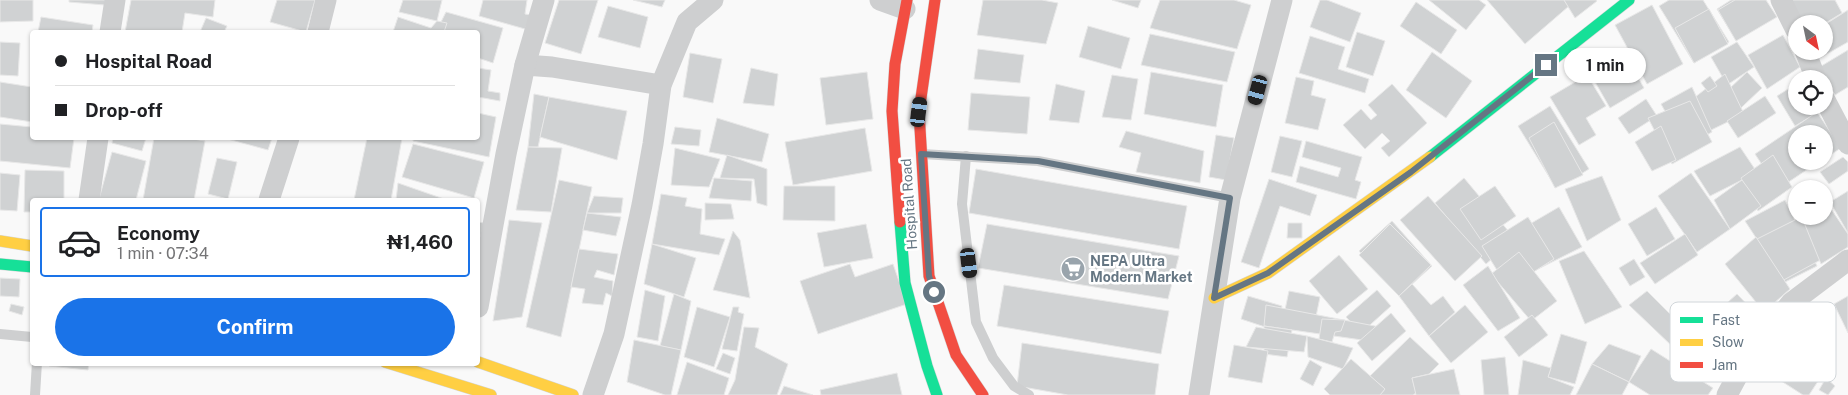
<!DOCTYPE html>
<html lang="en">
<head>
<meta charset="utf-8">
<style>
  body { margin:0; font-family:"Public Sans",sans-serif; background:#f2f2f2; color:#202124; height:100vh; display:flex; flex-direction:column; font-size:19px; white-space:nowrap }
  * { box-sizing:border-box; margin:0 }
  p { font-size:16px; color:#757577 }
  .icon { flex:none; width:28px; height:28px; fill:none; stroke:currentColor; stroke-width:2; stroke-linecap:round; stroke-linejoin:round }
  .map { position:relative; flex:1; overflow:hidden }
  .drawer { position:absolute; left:30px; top:198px; width:450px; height:168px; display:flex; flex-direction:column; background:#fff; border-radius:5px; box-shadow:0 1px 4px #0004 }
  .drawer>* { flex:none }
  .hud { position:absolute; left:30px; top:30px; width:450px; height:110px; border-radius:5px; box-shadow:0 1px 4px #0004; display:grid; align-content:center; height:110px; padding:0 25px; background:#fff }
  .needle { width:32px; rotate:147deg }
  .buttons { position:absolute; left:1788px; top:15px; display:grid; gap:10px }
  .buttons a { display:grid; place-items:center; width:45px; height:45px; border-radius:50%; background:#fff; box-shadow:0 1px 4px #0004; font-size:25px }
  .end { position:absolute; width:22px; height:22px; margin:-11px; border:6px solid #657683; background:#fff; box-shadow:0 0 0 2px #fff }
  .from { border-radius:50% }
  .bubble { position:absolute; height:35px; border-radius:18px; background:#fff; box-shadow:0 1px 4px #0004; font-size:16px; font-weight:700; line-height:35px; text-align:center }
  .car { position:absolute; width:15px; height:30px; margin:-15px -8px; border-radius:6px; box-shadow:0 0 4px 1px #0007; background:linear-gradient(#222 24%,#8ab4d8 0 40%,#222 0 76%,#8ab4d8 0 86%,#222 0) }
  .hud b { display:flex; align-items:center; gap:18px; height:48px; font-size:19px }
  .hud b+b { border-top:1px solid #e0e0e0 }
  .hud i { width:12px; height:12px; background:#202124 }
  ul { padding:9px 0 0; list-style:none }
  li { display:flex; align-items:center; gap:15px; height:70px; margin:0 10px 8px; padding:0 15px; border:2px solid transparent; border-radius:5px }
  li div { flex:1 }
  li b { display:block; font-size:19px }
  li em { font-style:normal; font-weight:700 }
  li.active { border-color:#1a73e8 }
  li>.icon { width:45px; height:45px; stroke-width:1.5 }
  .cta { display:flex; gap:10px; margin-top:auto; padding:10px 25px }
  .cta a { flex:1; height:58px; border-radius:30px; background:#1a73e8; color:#fff; font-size:20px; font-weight:700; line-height:58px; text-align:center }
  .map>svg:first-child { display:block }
</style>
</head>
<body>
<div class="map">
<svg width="1848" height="395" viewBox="0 0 1848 395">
  <rect width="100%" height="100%" fill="#f9f9f9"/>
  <g fill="#d0d2d3" stroke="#e8e8e8">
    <path d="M0 0H33V21L0 22Z"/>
    <path d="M69 0H105V5L69 2Z"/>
    <path d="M131 0H215L213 17 185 13 182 32H125Z"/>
    <path d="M277 0H315L306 32 270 22Z"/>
    <path d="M403 0H442L437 21 399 12Z"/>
    <path d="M483 0H527L525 14 531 15 525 29 479 16Z"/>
    <path d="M559 0H598L581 54 545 43Z"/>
    <path d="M633 0H665L662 7Z"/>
    <path d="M983 0H1042L1058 3 1046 44 977 35Z"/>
    <path d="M1112 0H1141L1138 8Z"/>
    <path d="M1160 0H1234L1251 5 1237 49 1150 28Z"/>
    <path d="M1320 0H1327L1361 13 1350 42 1310 27Z"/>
    <path d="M1429 0H1479L1486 5 1466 30Z"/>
    <path d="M1487 0H1564L1569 6 1525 44Z"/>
    <path d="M1564 0H1596L1597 1 1575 18Z"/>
    <path d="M1669 0H1703L1729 42 1694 63 1659 6Z"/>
    <path d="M1731 0H1761L1772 19 1736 40 1717 9Z"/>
    <path d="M1735 0H1766L1777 17 1736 41 1718 10Z"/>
    <path d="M1789 0H1835L1842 13 1824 24H1799Z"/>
    <path d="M1416 2 1457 30 1441 54 1400 26Z"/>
    <path d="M1652 5 1683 64 1647 84 1615 25Z"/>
    <path d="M608 6 648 17 640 48 598 37Z"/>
    <path d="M1709 9 1728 44 1694 63 1675 28Z"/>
    <path d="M1848 10V42L1818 59 1813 51H1824V25Z"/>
    <path d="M446 12 503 28 493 63 478 58V32H436Z"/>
    <path d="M41 17 93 25 92 32H38Z"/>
    <path d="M398 17 431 28 437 21 447 23 444 32H393Z"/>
    <path d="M206 18 227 26 224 32H200Z"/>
    <path d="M1088 26 1130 38 1121 69 1079 57Z"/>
    <path d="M1357 32 1385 41 1373 76 1346 67Z"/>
    <path d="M1150 34 1235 52 1227 82 1141 65Z"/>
    <path d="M1783 35 1800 67 1767 89 1748 55Z"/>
    <path d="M1310 36 1345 47 1338 69 1369 79 1365 93 1299 73Z"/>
    <path d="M0 42 20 43 18 76 0 75Z"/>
    <path d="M1737 42 1754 67 1727 85 1711 57Z"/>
    <path d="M978 49 1024 55 1020 83 974 79Z"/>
    <path d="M1848 50V87L1835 95 1818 68Z"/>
    <path d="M1432 52 1472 81 1446 118 1406 90Z"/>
    <path d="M690 53 722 59 713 103 683 97Z"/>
    <path d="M1624 53 1644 88 1610 108 1590 73Z"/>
    <path d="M478 68 491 70 488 91 500 93V101L478 97Z"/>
    <path d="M751 68 778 74 774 106 743 103Z"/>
    <path d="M867 72 873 119 826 125 820 78Z"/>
    <path d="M1151 72 1223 85 1216 127 1144 114Z"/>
    <path d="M1747 72 1762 88 1726 122 1711 106Z"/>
    <path d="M1725 74 1744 114 1707 132 1690 101Z"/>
    <path d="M1112 75 1138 79 1131 120 1102 117Z"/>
    <path d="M1587 75 1606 106 1586 118 1596 135 1579 145 1550 97Z"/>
    <path d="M1710 76 1717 86 1708 92 1701 83Z"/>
    <path d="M1296 77 1314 81 1311 95 1326 99 1318 130 1285 123Z"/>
    <path d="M0 82 32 87V122L0 117Z"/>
    <path d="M1056 84 1085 91 1079 123 1049 120Z"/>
    <path d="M1392 84 1427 123 1389 157 1381 148 1390 141 1382 133 1365 149 1343 125 1361 109 1371 120 1377 115 1368 105Z"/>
    <path d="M1796 84V106H1820L1822 110 1795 126 1777 96Z"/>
    <path d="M1692 87 1712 132 1685 147 1661 104Z"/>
    <path d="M971 93 1030 97 1027 134 968 130Z"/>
    <path d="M534 94 549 97 538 147H528Z"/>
    <path d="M1765 96 1776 113 1738 138 1727 121Z"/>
    <path d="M549 97 627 111 617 160 540 137Z"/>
    <path d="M1646 99 1657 116 1629 134 1618 118Z"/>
    <path d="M1690 101 1712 142 1672 164 1648 118Z"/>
    <path d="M1550 106 1589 169 1576 177 1564 158 1553 165 1563 181 1556 188 1518 126Z"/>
    <path d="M1817 112 1841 148 1824 159V134H1796V161H1820L1778 189 1755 154Z"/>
    <path d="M478 113 496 117 489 157 413 141V138H478Z"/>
    <path d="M717 118 769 134 762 162 709 152Z"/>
    <path d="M1554 122 1583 175 1555 188 1529 138Z"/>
    <path d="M0 124 32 127V138H74L70 168 0 161Z"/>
    <path d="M1661 126 1676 160 1652 171 1635 142Z"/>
    <path d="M675 127 701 130 699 146 671 144Z"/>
    <path d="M865 128 872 171 793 185 785 142Z"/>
    <path d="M1126 131 1204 151 1200 183 1136 172 1141 153 1119 147Z"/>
    <path d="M1216 135 1234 138 1226 180 1209 177Z"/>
    <path d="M1280 136 1302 141 1292 177 1271 172Z"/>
    <path d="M113 138H146L142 151 112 143Z"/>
    <path d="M154 138H187L205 141 194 200H143Z"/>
    <path d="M224 138H272L268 150Z"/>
    <path d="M367 138H402L391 200H354Z"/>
    <path d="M1306 141 1362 157 1355 180 1361 182 1356 199 1296 182 1300 166 1338 177 1341 168 1302 157Z"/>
    <path d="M413 144 484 162 474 198 402 177Z"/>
    <path d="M528 147 562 148 551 212 516 210Z"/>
    <path d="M1740 147 1771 193 1758 201 1742 180 1710 196 1694 171Z"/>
    <path d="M675 148 720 159 709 187 671 185Z"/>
    <path d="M112 152 146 161 136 200 99 199Z"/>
    <path d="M727 155 767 169V206L757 203 754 179 720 178Z"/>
    <path d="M1773 155 1792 187 1758 211 1741 178Z"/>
    <path d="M1843 157 1848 162V171L1829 184 1820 172Z"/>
    <path d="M217 158 237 162 228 199 208 194Z"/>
    <path d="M976 169 1187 206 1179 249 969 213Z"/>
    <path d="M25 170 64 171V200H32V212H24Z"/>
    <path d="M0 173 20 175 17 211 0 210Z"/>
    <path d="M1691 173 1730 229 1697 252 1658 196Z"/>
    <path d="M1602 176 1621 220 1587 241 1565 189Z"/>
    <path d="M714 178 752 181 751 201 709 198Z"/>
    <path d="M1464 178 1515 239 1486 264 1435 203Z"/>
    <path d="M1269 179 1317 195 1310 216 1280 206 1259 268 1241 262Z"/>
    <path d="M559 180 592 187 561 337 526 327Z"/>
    <path d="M1742 180 1761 206 1730 229 1714 200Z"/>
    <path d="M398 183 444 199 443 200H396Z"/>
    <path d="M784 186H835V221L783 220Z"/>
    <path d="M1495 186 1516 216 1481 240 1460 209Z"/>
    <path d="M1848 191V233L1830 202Z"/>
    <path d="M661 194 687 198 685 206 702 209 700 234 725 239 719 255 652 244Z"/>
    <path d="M594 196 623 198 621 213H587Z"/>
    <path d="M1428 196 1482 256 1455 281 1400 220Z"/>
    <path d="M1785 200 1817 266 1785 282 1745 221Z"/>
    <path d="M705 203 731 204 734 219 705 220Z"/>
    <path d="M1828 204 1848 236V245L1780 282 1751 242 1803 216H1824V206Z"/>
    <path d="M1829 206 1848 234V247L1821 264 1803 220 1810 216H1824V208Z"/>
    <path d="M1559 207 1582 247 1534 271 1511 235Z"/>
    <path d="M1656 207 1675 239 1647 256 1628 224Z"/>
    <path d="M587 213 621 217 616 236 583 230Z"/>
    <path d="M1528 217 1554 259 1508 288 1482 246Z"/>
    <path d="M509 220 542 223 522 317 493 321Z"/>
    <path d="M1392 221 1432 266 1399 296 1359 251Z"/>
    <path d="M478 222 484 223 478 248Z"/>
    <path d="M1288 223H1302V238H1287Z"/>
    <path d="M866 224 873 258 824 267 817 233Z"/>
    <path d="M987 224 1179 256 1168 299 978 268Z"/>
    <path d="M1390 224 1431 265 1399 296 1359 255Z"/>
    <path d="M733 231 740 240 750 298 713 290Z"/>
    <path d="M1685 234 1698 255 1655 284 1640 263Z"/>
    <path d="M1756 237 1790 289 1764 312 1725 264Z"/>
    <path d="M652 244 696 258 684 297 644 284Z"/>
    <path d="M579 249 618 254 614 275 597 270 594 277 613 281 612 296 606 293 603 305 582 303 585 289 571 287Z"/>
    <path d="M1584 251 1622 307 1585 324 1559 261Z"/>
    <path d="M1519 252 1557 301 1531 321 1491 274Z"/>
    <path d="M1339 255 1368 289 1337 314 1309 281Z"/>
    <path d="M1634 259 1645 277 1630 286 1619 268Z"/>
    <path d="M850 264 855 277 893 264 907 304 818 334 800 281Z"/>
    <path d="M1488 266 1520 318 1498 331 1463 285Z"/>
    <path d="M0 278 20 279 19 297 0 296Z"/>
    <path d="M1412 284 1431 305 1443 296 1455 312 1429 336 1399 296Z"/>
    <path d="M1004 285 1169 311 1161 354 997 326Z"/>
    <path d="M645 290 665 296 658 341 637 337Z"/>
    <path d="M1377 290 1391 306 1361 333 1346 317Z"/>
    <path d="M1289 291 1320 297 1313 331 1282 324Z"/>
    <path d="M1647 291 1685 329 1673 347 1629 305Z"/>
    <path d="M674 294 691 301 681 350 660 346Z"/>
    <path d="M1737 294 1761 319 1734 344 1710 318Z"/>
    <path d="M1248 296 1282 306 1274 330 1241 319Z"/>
    <path d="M1848 296V333L1834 304Z"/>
    <path d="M11 304 24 307 22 315 9 311Z"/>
    <path d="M1266 305 1380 327 1376 342 1264 326Z"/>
    <path d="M1465 305 1488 332 1451 363 1429 336Z"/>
    <path d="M697 307 730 317 714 367 684 357Z"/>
    <path d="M733 307H739L738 312 744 314 737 351 722 349Z"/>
    <path d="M1391 313 1406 331 1372 361 1357 343Z"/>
    <path d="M1532 315 1548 335 1519 357 1504 337Z"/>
    <path d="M1322 319 1345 320 1341 331 1335 332 1332 342 1319 339Z"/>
    <path d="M1264 326 1292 330 1287 357 1264 354Z"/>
    <path d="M744 327 759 328 755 347 788 364 777 395H728L735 380Z"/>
    <path d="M1256 327 1307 336 1304 352 1246 347Z"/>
    <path d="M1561 334 1587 342 1575 384 1548 377Z"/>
    <path d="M1307 336 1353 348 1343 369 1308 357Z"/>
    <path d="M1410 337 1439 364 1429 374 1412 378 1416 393 1413 395H1380L1385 389 1370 376Z"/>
    <path d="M634 340 681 350 671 395H665L627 382Z"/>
    <path d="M1022 343 1159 364 1155 395H1068L1017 386Z"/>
    <path d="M1609 344 1641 356 1629 382 1592 364Z"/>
    <path d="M1234 345 1268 351 1262 383 1228 377Z"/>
    <path d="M1651 349 1713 388 1708 395H1650L1629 382Z"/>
    <path d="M1791 352 1824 372 1809 395H1803L1775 377Z"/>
    <path d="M723 353 735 358 730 374 716 369Z"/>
    <path d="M1505 357 1509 395H1484L1481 360Z"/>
    <path d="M1351 359 1385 389 1380 395H1330L1324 389Z"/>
    <path d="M1310 360 1322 367 1313 386 1300 379Z"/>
    <path d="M1523 360 1551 368 1548 377 1574 387 1570 395H1518Z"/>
    <path d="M50 362H89L88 370 49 366Z"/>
    <path d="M687 362 729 378 724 395H677Z"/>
    <path d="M1592 364 1629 382 1622 395H1576Z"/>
    <path d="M1454 369 1460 395H1416L1412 378Z"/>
    <path d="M897 373 902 395H821L820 390Z"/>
    <path d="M1826 378 1835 386 1828 395 1819 390Z"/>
    <path d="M784 386 813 395H780Z"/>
  </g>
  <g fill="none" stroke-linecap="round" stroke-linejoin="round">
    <defs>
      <g id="fast">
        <path d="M1430 157 1629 0"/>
        <path d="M900 222 905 283 927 366 937 395"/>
        <path d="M0 264 32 267"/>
      </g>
      <g id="slow">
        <path d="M0 241 32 246"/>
        <path d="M1214 298 1268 273 1430 157"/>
        <path d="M385 362 491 395"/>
        <path d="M478 362 573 395"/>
      </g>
      <g id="jam">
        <path d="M935 0 919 112 929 276 956 355 983 395"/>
        <path d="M900 222 892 111 895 64 907 0"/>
      </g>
    </defs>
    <use href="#fast" stroke="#d5d6d7" stroke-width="12"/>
    <use href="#slow" stroke="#d5d6d7" stroke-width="12"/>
    <use href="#jam" stroke="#d5d6d7" stroke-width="12"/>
    <g stroke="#cecfd0" stroke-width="10">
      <path d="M922 154 1038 161 1230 198"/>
      <path d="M966 156 962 204 976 322 993 358 1014 386 1029 395"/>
      <path d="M0 334 32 337"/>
      <path d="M35 395 37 362"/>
    </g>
    <g stroke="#cecfd0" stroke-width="21">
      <path d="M880 0 905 9"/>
      <path d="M1781 0 1796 30"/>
      <path d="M110 32 115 0"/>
      <path d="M318 32 326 0"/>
      <path d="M1805 51 1816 79"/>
      <path d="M525 65 552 67 661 85"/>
      <path d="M1824 98 1848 144"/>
      <path d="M89 200 98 138"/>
      <path d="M269 200 289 138"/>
      <path d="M478 307 506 154 525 65 544 0"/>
      <path d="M593 395 614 334 642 205 653 144 661 85 687 22 713 0"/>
      <path d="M1199 395 1230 198 1282 0"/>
      <path d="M1727 395 1749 354 1791 303 1848 260"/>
    </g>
    <use href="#fast" stroke="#16e098" stroke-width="11"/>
    <use href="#slow" stroke="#ffcf43" stroke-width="11"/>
    <use href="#jam" stroke="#f24e42" stroke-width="11"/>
  </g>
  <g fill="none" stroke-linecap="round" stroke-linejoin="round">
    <path stroke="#657683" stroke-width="6" d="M934 292 929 276 921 154 1038 161 1230 198 1214 298 1268 273 1411 172 1546 65"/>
  </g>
  <defs>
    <symbol id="supermarket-disc" viewBox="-11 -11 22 22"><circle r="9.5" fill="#99a4ac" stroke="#fff"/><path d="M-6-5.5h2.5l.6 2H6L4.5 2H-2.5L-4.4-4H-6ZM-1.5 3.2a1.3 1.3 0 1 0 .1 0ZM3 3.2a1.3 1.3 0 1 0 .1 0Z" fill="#fff"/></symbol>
  </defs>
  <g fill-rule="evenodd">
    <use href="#supermarket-disc" x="1059" y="255" width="28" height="28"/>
  </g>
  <g text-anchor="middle" stroke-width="5" stroke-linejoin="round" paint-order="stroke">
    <g font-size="14" fill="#657683" stroke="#fff">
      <text transform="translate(909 204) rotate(-94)" y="5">Hospital Road</text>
    </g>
    <g font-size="14" font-weight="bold" fill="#657683" stroke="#fff" text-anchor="start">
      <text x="1090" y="266">NEPA Ultra<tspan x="1090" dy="16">Modern Market</tspan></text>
    </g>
  </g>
  <rect x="1670" y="302" width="166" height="80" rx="8" fill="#fff" stroke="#d1d6da" stroke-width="1"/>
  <rect x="1680" y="317" width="23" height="6" fill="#16e098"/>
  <rect x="1680" y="339" width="23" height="7" fill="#ffcf43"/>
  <rect x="1680" y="362" width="23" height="6" fill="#f24e42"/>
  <g font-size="14" fill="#657683">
    <text x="1712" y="325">Fast</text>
    <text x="1712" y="347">Slow</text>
    <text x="1712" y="370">Jam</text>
  </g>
</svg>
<div class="buttons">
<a><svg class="needle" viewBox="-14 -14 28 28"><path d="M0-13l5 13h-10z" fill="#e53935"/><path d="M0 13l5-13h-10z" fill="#757577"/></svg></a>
<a><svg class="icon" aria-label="locate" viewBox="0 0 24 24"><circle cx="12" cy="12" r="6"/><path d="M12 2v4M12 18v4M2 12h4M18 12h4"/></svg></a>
<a>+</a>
<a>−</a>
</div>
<i class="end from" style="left:934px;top:292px"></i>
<i class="end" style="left:1546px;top:65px"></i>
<div class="bubble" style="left:1564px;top:48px;width:82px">1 min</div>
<i class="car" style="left:1258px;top:90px;rotate:195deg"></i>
<i class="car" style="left:919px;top:112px;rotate:7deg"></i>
<i class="car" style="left:969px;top:263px;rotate:173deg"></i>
<div class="hud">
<b><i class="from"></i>Hospital Road</b>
<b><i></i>Drop-off</b>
</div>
<section class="drawer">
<ul>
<li class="active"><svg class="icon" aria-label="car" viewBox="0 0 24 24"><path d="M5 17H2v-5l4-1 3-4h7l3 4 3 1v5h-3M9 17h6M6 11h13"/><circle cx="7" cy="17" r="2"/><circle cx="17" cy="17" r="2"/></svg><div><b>Economy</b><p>1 min · 07:34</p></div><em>₦1,460</em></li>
</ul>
<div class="cta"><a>Confirm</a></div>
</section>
</div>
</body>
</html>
